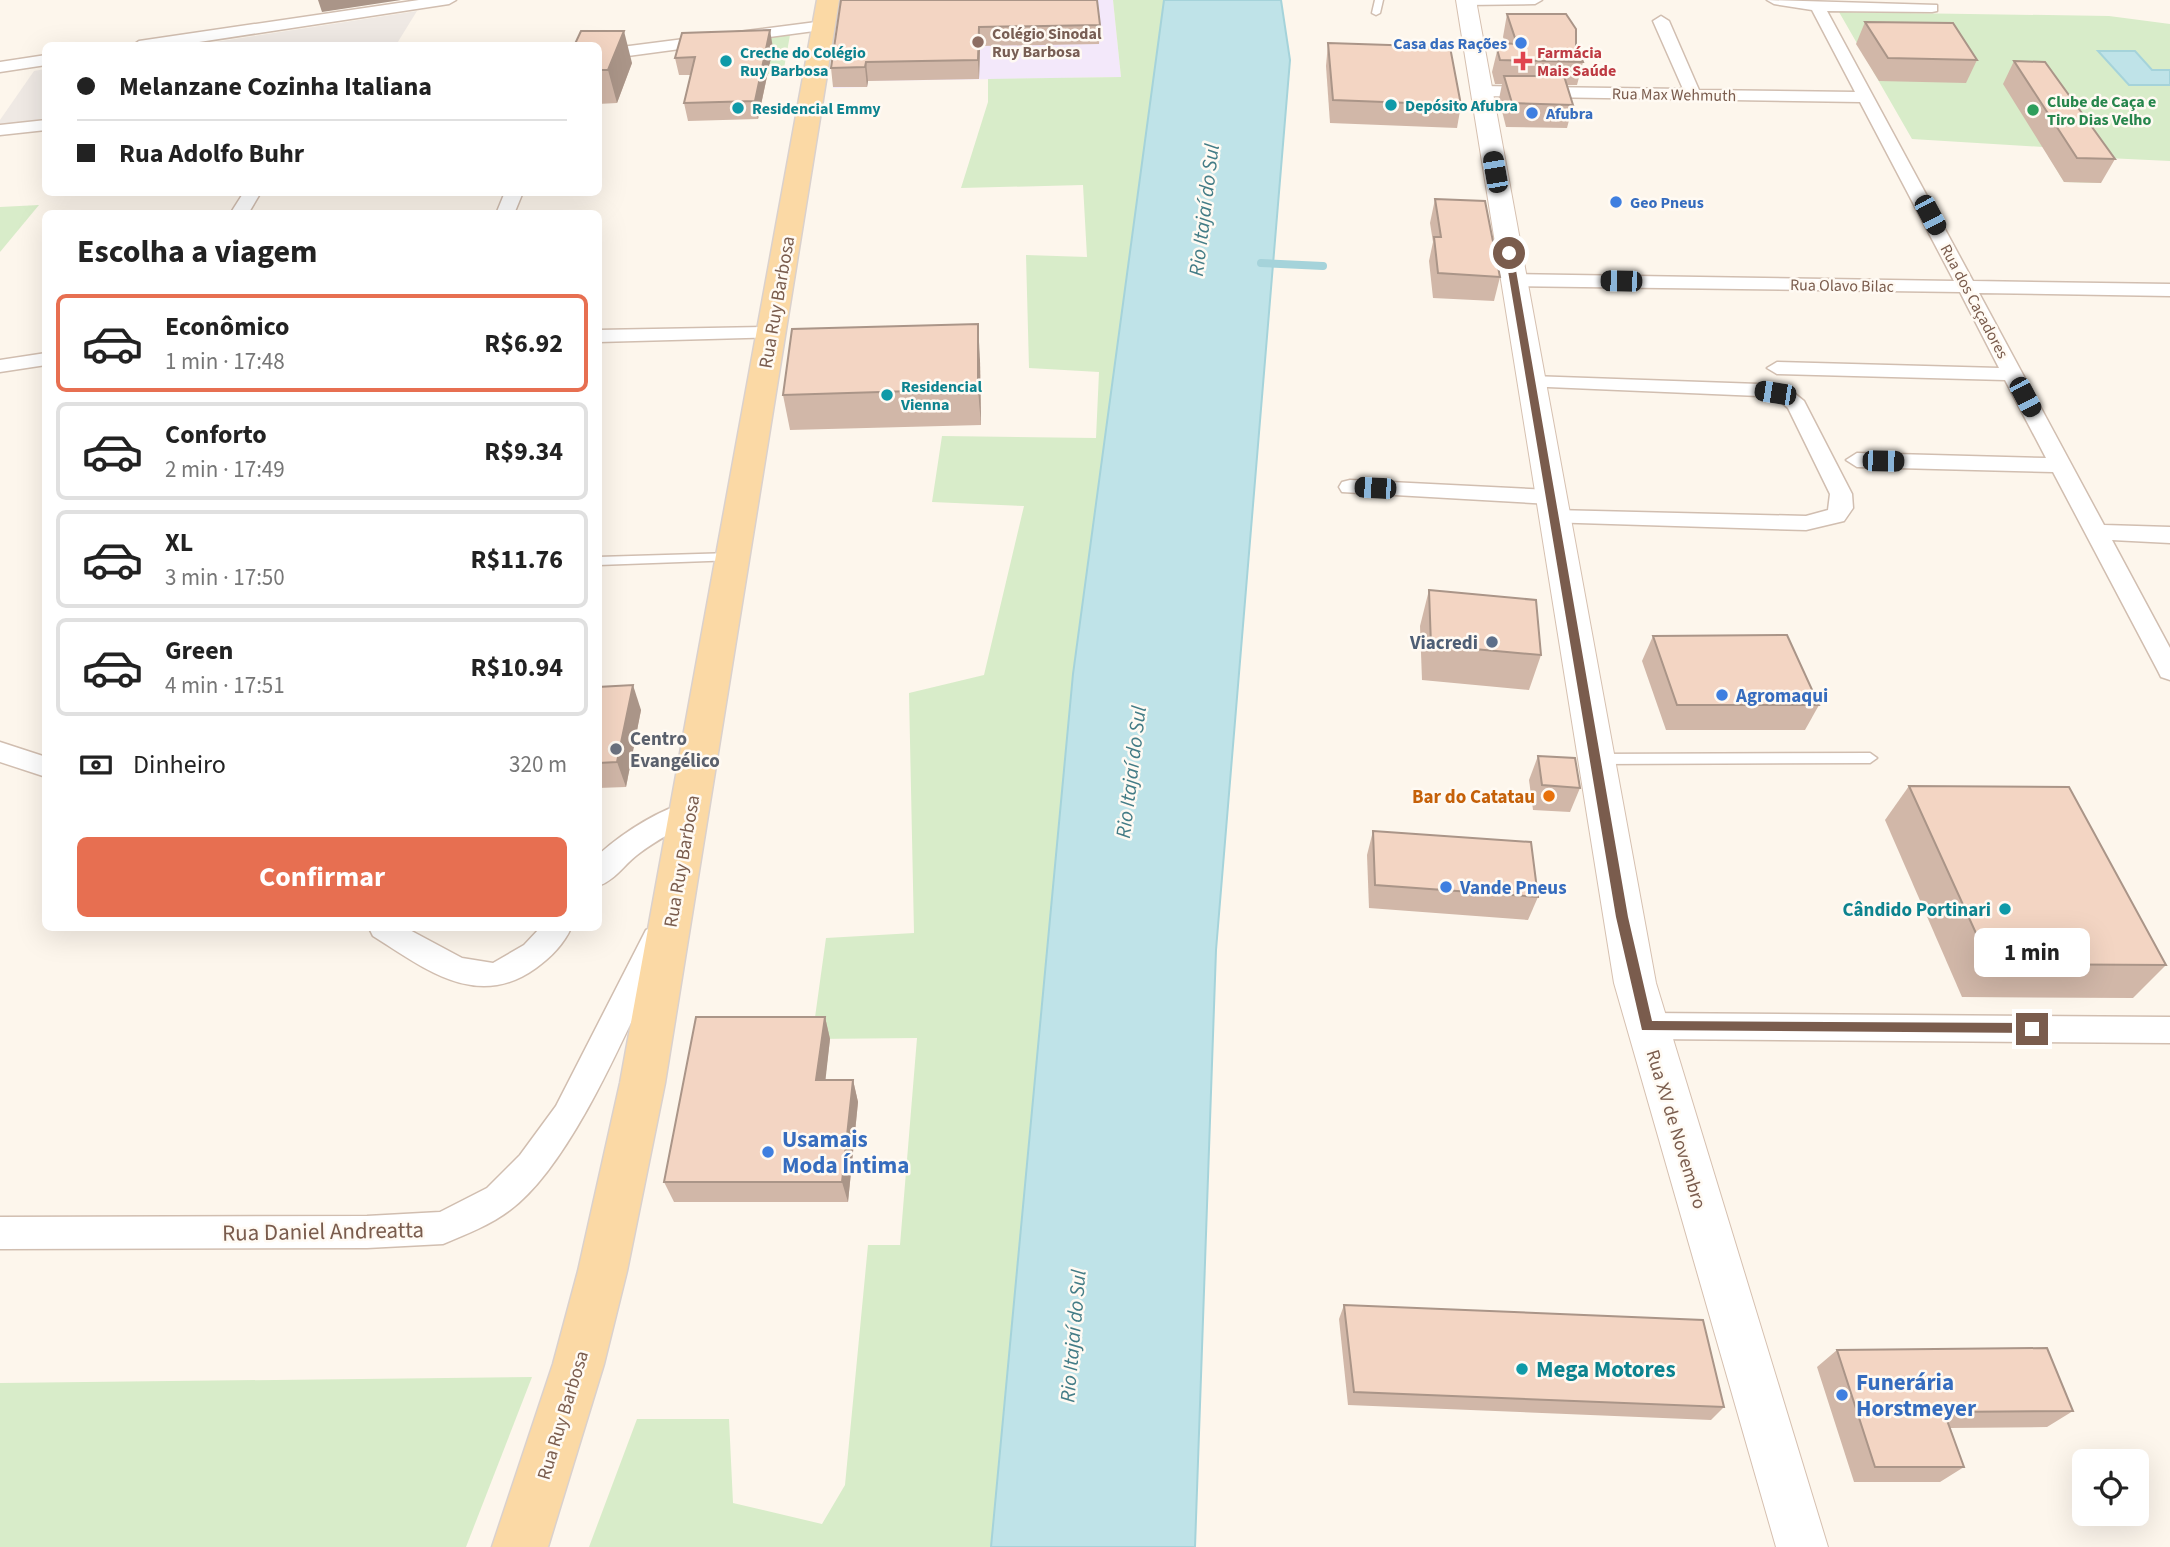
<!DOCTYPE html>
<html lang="pt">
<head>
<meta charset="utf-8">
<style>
  body { margin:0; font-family:"Source Sans 3",sans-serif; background:#f6f6f6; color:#222; height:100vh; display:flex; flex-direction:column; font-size:26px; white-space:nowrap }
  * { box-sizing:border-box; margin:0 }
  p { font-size:23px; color:#767676 }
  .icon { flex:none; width:38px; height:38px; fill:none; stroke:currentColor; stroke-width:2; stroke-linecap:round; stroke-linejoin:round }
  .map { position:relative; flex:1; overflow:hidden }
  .sheet { position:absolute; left:42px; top:210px; width:560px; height:721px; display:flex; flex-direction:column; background:#fff; border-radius:10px; box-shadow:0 7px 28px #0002 }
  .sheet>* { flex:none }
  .hud { position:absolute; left:42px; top:42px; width:560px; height:154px; border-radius:10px; box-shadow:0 7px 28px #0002; display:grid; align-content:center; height:154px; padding:0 35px; background:#fff }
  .tools { position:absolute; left:2072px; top:1449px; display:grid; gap:14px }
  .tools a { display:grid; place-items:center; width:77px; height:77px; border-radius:10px; background:#fff; box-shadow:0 7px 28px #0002; font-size:35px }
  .end { position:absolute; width:32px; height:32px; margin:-16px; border:9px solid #7a5c4d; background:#fff; box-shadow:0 0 0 4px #fff }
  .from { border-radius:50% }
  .bubble { position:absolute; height:49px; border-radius:10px; background:#fff; box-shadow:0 7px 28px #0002; font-size:23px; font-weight:700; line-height:49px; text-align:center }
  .car { position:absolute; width:21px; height:42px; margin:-21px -10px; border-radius:9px; box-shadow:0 0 5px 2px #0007; background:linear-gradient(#222 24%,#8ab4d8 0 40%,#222 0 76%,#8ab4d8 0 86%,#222 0) }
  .hud b { display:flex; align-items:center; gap:24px; height:66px; font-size:26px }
  .hud b+b { border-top:2px solid #e0e0e0 }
  .hud i { width:18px; height:18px; background:#222 }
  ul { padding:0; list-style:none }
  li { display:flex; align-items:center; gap:21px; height:98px; margin:0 14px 10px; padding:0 21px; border:4px solid #e0e0e0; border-radius:10px }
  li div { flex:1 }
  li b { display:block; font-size:26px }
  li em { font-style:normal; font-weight:700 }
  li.current { border-color:#e76f51 }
  li>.icon { width:63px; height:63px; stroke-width:1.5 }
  h2 { padding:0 35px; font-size:32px; line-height:84px }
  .pay { display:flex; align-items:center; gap:18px; height:77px; padding:0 35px; font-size:26px }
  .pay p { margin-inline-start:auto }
  .cta { display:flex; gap:14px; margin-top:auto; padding:14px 35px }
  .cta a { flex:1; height:80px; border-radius:10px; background:#e76f51; color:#fff; font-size:28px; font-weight:700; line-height:80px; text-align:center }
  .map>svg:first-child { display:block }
</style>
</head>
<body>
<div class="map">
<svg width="2170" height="1547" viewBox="0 0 2170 1547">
  <rect width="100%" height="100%" fill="#fdf6ec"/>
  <g fill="#efe9e4">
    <path d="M417 11 396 45H195Z"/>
    <path d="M45 69V123L0 129V120L34 71Z"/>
  </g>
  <path fill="#f3e8fa" d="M845 0H1113L1121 77 868 81 867 87 833 88Z"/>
  <g fill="#d8ecc9">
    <path d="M1113 0H1164L991 1547H589L637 1419H729L733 1503 822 1524 845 1485 868 1245H900L917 1038 812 1039 826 938 914 933 909 693 984 675 1024 506 932 502 942 436 1096 438 1099 372 1029 368 1026 255 1087 257 1083 185 961 188 988 102V79L1121 77Z"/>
    <path d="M1839 12 2109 16 2170 24V161L2086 157 2101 183 2064 182 2043 147 1912 139Z"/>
    <path d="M790 35 783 74H768L686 47Z"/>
    <path d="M39 205 0 252V207Z"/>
    <path d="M532 1377 466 1547H0V1383Z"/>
  </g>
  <g fill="#bfe3e8" stroke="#a5d3da" stroke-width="2">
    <path d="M1164 0H1281L1290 60 1216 950 1195 1547H991L1073 674Z"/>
    <path d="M2098 51H2135L2152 70H2170V85H2129Z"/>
  </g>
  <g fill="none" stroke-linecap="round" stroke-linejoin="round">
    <path stroke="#a5d3da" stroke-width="6" d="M1261 263 1278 264"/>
    <path stroke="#a5d3da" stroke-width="8" d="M1261 263 1323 266"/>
    <defs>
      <g id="service">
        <path d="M1375 0H1383L1380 13 1376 15 1372 13Z"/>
        <path d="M732 553 738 557 736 560 598 565V557Z"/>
        <path d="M1870 753 1877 758 1870 763 1597 764 1590 759 1597 754Z"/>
      </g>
      <g id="minor">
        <path d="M419 0H456L449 4 173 46H132L139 41Z"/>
        <path d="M1459 0H1542L1535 4 1466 5Z"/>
        <path d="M1767 0 1937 5V11L1932 12 1827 11 1973 281 2170 284V296L1979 293 2104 525 2170 527V543L2112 540 2170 648V680L2161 677 2158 671 2053 472 1857 467 1846 460 1857 453 2046 458 2005 380 1777 374 1767 368 1777 362 1999 368 1960 292 1514 286 1505 280 1514 274 1954 281 1860 102 1481 96 1473 91 1481 86 1683 89 1653 21 1661 16 1669 21 1699 90 1855 92 1812 10 1774 4Z"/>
        <path d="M824 21 832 26 829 29 598 60V50Z"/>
        <path d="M46 55V65L0 72V62Z"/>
        <path d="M46 120V130L0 135V125Z"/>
        <path d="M244 192H261L248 214H230Z"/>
        <path d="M505 192H523L514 214H496Z"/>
        <path d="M771 327 781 333 778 337 598 342V330Z"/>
        <path d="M46 353V365L0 372V360Z"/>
        <path d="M1531 376 1759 384 1794 393 1804 401 1852 494 1853 508 1844 521 1806 530 1546 522 1543 517 1546 512 1554 510 1806 516 1828 510 1830 494 1788 408 1780 401 1759 396 1524 386 1521 382Z"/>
        <path d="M1350 480 1550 490 1558 492 1561 497 1558 502 1550 504 1342 492 1339 487 1342 482Z"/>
        <path d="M0 742 46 757V777L0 762Z"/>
        <path d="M690 801 699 804 703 811 699 818C678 829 656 840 637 855 624 865 614 881 598 886V855C624 832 657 811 690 801Z"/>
        <path d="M656 926 666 930 670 938C634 1013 575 1162 510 1210 492 1224 465 1235 443 1244L367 1248 0 1249V1217L367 1216 440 1212 487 1188 520 1155 556 1106 646 930Z"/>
        <path d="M369 928H406L462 958 493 963 524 945 540 928H571C564 944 550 958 536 968 477 1011 424 968 373 936Z"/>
        <path d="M1646 1013 2170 1017V1043L1646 1039 1635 1035 1631 1026 1635 1017Z"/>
      </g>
      <path id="secondary" d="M1456 0H1476L1656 983 1828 1547H1776L1614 983Z"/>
      <path id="primary" d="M817 0H839L665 1083 627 1271 604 1364 548 1547H492L553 1364 578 1271 620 1083Z"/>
    </defs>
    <use href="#service" stroke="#d1beb0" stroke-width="3"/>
    <use href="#minor" stroke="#d1beb0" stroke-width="3"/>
    <use href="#secondary" stroke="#d6c0b0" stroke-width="2"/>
    <use href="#primary" stroke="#dad1cd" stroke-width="3"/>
    <use href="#service" fill="#fff" fill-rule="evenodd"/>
    <use href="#minor" fill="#fff" fill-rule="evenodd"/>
    <use href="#secondary" fill="#fff" fill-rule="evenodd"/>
    <use href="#primary" fill="#fbd9a5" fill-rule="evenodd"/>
  </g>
  <g fill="#d1b7a8">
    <path d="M841 0 1100 25 1099 44 980 46 979 79 868 81 867 87H833L831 68Z"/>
    <path d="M1507 14 1576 45 1583 62 1577 85H1566L1573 105 1567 128 1506 127 1499 99 1502 84H1495L1492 72 1499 43H1505L1503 37Z"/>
    <path d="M1865 22 1977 60 1966 83 1879 81 1856 44Z"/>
    <path d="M1328 43 1461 105 1457 128 1330 123 1326 66Z"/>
    <path d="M598 46 632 63 617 103 598 104Z"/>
    <path d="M773 48 758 119 688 121 684 103 691 75H679L675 58Z"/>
    <path d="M2014 61 2115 159 2101 183 2064 182 2003 84Z"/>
    <path d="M1435 199 1500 277 1494 301 1433 298 1429 261 1433 242 1430 223Z"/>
    <path d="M980 360 981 425 790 430 783 395Z"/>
    <path d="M1429 590 1541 655 1529 690 1422 680 1420 626Z"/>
    <path d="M1653 636 1819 705 1805 730H1666L1642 661Z"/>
    <path d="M598 687 641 710 626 787 598 788Z"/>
    <path d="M1538 756 1580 788 1570 812 1533 810 1529 780Z"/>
    <path d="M1909 786 2166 965 2133 998 1962 997 1885 820Z"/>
    <path d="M1373 831 1538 897 1528 920 1369 908 1367 855Z"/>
    <path d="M825 1017 830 1039 825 1080H853L858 1102 848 1202H674L664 1182Z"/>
    <path d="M1344 1305 1724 1407 1711 1420 1348 1405 1339 1319Z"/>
    <path d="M1837 1350 2073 1411 2047 1427 1950 1428 1964 1467 1940 1482H1854L1817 1367Z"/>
  </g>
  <g fill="#aa9588">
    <path d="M318 0H401L322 12Z"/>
    <path d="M979 27 980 46 979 79 978 60Z"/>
    <path d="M770 30 773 48 758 119 755 101Z"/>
    <path d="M624 31 632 63 617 103 608 70Z"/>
    <path d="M866 62 868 81 867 87 865 67Z"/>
    <path d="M978 324 980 360 981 425 978 389Z"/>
    <path d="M633 685 641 710 626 787 617 762Z"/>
    <path d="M825 1017 830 1039 823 1102 816 1080Z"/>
    <path d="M853 1080 858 1102 848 1202 842 1182Z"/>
  </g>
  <g fill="#f3d5c3" stroke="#aa9588" stroke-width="2">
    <path d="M841 0H1097L1100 25 979 27 978 60 866 62 865 67 831 68Z"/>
    <path d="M1507 14H1566L1576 29V45L1583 62 1500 60 1497 49H1501L1499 43 1517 44Z"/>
    <path d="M1865 22 1953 23 1977 60 1888 58Z"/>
    <path d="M770 30 755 101 684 103 695 57 675 58 682 33Z"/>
    <path d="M581 31H624L608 70H598V46H574Z"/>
    <path d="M1328 43 1450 47 1461 105 1333 100Z"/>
    <path d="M2014 61 2045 62 2115 159 2077 158Z"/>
    <path d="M1504 76H1564L1573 105 1512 103Z"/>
    <path d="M1435 199 1485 201 1500 277 1438 273 1434 237H1441Z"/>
    <path d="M978 324V389L783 395 792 329Z"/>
    <path d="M1429 590 1536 600 1541 655 1431 645Z"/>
    <path d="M1787 635 1819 705H1677L1653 636Z"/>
    <path d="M633 685 617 762 598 763V687Z"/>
    <path d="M1538 756 1575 758 1580 788 1542 785Z"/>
    <path d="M1909 786 2069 787 2166 965 1990 964Z"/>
    <path d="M1373 831 1531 842 1538 897 1375 885Z"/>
    <path d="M696 1017H825L816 1080H853L842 1182H664Z"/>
    <path d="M1344 1305 1703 1320 1724 1407 1354 1392Z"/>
    <path d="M2047 1348 2073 1411 1944 1412 1964 1467H1875L1837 1350Z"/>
  </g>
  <path fill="#7a5c4d" d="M1509 250 1513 253 1628 917 1652 1021 2032 1023 2037 1025V1033L1642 1030 1616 917 1505 253Z"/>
  <circle fill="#8d6e63" stroke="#fffaf3" stroke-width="2.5" cx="978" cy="42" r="7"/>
  <g fill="#3f7fe0" stroke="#fffaf3" stroke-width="2.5">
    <circle cx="1521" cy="43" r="7"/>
    <circle cx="1532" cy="113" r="7"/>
    <circle cx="1616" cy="202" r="7"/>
    <circle cx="1722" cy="695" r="7"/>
    <circle cx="1446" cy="887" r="7"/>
    <circle cx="768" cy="1152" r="7"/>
    <circle cx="1842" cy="1395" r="7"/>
  </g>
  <g fill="#0f9aa8" stroke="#fffaf3" stroke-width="2.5">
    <circle cx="726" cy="61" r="7"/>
    <circle cx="1391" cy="105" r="7"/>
    <circle cx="738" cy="108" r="7"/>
    <circle cx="887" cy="395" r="7"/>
    <circle cx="2005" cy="909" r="7"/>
    <circle cx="1522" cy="1369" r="7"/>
  </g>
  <path fill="#e0444e" stroke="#fffaf3" stroke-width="2.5" d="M1519.5 50.5h7v7h7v7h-7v7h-7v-7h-7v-7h7z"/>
  <circle fill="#2e9e5b" stroke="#fffaf3" stroke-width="2.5" cx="2033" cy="110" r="7"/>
  <circle fill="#5c6f8a" stroke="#fffaf3" stroke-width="2.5" cx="1492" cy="642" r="7"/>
  <circle fill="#6b7280" stroke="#fffaf3" stroke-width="2.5" cx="616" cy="749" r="7"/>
  <circle fill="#e8710a" stroke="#fffaf3" stroke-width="2.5" cx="1549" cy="796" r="7"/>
  <g text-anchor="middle" stroke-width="5" stroke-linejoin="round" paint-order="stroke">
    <g font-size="16" font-weight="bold" fill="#785e54" stroke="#fffaf3" text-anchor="start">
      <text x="992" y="39">Colégio Sinodal<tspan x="992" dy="18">Ruy Barbosa</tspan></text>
    </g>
    <g font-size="16" font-weight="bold" fill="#366cbe" stroke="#fffaf3" text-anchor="start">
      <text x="1507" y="49" text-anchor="end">Casa das Rações</text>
      <text x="1546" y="119">Afubra</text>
      <text x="1630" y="208">Geo Pneus</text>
    </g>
    <g font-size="16" font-weight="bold" fill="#0d838f" stroke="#fffaf3" text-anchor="start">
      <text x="740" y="58">Creche do Colégio<tspan x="740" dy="18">Ruy Barbosa</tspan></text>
      <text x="1405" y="111">Depósito Afubra</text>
      <text x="752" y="114">Residencial Emmy</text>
      <text x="901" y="392">Residencial<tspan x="901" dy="18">Vienna</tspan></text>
    </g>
    <g font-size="16" font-weight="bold" fill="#be3a42" stroke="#fffaf3" text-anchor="start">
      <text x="1537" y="58">Farmácia<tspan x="1537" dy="18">Mais Saúde</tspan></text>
    </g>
    <g font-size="16" fill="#7a5c4d" stroke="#fffaf3">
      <text transform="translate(1674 94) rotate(1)" y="6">Rua Max Wehmuth</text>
      <text transform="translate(1842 285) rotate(1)" y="6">Rua Olavo Bilac</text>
      <text transform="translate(1975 301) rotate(62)" y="6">Rua dos Caçadores</text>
    </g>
    <g font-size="16" font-weight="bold" fill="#27864d" stroke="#fffaf3" text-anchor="start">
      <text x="2047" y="107">Clube de Caça e<tspan x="2047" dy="18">Tiro Dias Velho</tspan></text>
    </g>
    <g font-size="19" fill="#7a5c4d" stroke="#fffaf3">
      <text transform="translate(776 302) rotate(-80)" y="7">Rua Ruy Barbosa</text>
      <text transform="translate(681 861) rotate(-80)" y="7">Rua Ruy Barbosa</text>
      <text transform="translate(1677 1129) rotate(73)" y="7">Rua XV de Novembro</text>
      <text transform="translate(562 1415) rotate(-73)" y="7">Rua Ruy Barbosa</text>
    </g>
    <g font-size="19" font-weight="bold" fill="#4e5e75" stroke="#fffaf3" text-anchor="end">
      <text x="1478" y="649">Viacredi</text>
    </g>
    <g font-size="19" font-weight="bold" fill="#366cbe" stroke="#fffaf3" text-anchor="start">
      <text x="1736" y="702">Agromaqui</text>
      <text x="1460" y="894">Vande Pneus</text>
    </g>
    <g font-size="19" font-weight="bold" fill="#5b616d" stroke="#fffaf3" text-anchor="start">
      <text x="630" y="745">Centro<tspan x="630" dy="22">Evangélico</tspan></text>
    </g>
    <g font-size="19" font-weight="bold" fill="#c56008" stroke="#fffaf3" text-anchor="end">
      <text x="1535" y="803">Bar do Catatau</text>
    </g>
    <g font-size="19" font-weight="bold" fill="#0d838f" stroke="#fffaf3" text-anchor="end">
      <text x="1991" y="916">Cândido Portinari</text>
    </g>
    <g font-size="21" font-style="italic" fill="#437c86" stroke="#fffaf3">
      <text transform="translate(1204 210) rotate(-83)" y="7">Rio Itajaí do Sul</text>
      <text transform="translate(1131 772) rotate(-83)" y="7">Rio Itajaí do Sul</text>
      <text transform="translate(1073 1336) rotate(-85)" y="7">Rio Itajaí do Sul</text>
    </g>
    <g font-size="23" font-weight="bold" fill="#366cbe" stroke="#fffaf3" text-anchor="start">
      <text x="782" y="1147">Usamais<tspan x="782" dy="26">Moda Íntima</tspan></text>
      <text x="1856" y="1390">Funerária<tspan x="1856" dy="26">Horstmeyer</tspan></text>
    </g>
    <g font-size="23" fill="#7a5c4d" stroke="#fffaf3">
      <text transform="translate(323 1231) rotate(-1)" y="8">Rua Daniel Andreatta</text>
    </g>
    <g font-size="23" font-weight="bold" fill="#0d838f" stroke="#fffaf3" text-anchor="start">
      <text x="1536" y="1377">Mega Motores</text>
    </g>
  </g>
</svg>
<div class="tools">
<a><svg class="icon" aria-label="locate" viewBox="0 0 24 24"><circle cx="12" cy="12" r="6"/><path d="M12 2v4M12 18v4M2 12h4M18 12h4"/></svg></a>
</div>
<i class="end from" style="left:1509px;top:253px"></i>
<i class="end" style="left:2032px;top:1029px"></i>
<div class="bubble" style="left:1974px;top:928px;width:116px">1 min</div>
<i class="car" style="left:1495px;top:172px;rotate:350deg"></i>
<i class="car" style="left:1930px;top:215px;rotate:152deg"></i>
<i class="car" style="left:1621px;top:281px;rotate:271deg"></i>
<i class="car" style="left:1775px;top:393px;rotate:279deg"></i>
<i class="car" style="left:2025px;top:397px;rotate:152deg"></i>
<i class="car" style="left:1883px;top:461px;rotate:91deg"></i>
<i class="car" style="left:1375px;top:488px;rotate:273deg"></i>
<div class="hud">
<b><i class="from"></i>Melanzane Cozinha Italiana</b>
<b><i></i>Rua Adolfo Buhr</b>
</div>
<section class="sheet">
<h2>Escolha a viagem</h2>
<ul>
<li class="current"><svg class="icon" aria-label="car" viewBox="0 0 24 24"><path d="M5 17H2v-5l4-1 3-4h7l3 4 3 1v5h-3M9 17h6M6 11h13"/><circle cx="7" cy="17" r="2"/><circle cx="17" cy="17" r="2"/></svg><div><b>Econômico</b><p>1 min · 17:48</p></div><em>R$6.92</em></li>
<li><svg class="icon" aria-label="car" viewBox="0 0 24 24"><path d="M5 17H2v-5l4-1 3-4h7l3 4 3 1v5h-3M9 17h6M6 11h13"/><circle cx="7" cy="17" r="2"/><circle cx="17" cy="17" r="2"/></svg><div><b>Conforto</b><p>2 min · 17:49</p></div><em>R$9.34</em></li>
<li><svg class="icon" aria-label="car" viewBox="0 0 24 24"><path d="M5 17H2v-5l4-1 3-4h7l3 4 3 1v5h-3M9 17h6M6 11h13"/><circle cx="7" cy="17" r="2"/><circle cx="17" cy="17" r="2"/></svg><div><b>XL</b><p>3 min · 17:50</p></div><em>R$11.76</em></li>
<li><svg class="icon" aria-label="car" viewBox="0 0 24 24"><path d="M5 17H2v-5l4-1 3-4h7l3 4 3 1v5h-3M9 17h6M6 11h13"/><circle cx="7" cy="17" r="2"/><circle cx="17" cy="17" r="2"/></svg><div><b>Green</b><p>4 min · 17:51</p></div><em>R$10.94</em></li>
</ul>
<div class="pay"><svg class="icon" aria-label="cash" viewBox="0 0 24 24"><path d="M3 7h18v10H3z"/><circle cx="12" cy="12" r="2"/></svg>Dinheiro<p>320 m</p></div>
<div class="cta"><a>Confirmar</a></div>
</section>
</div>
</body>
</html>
